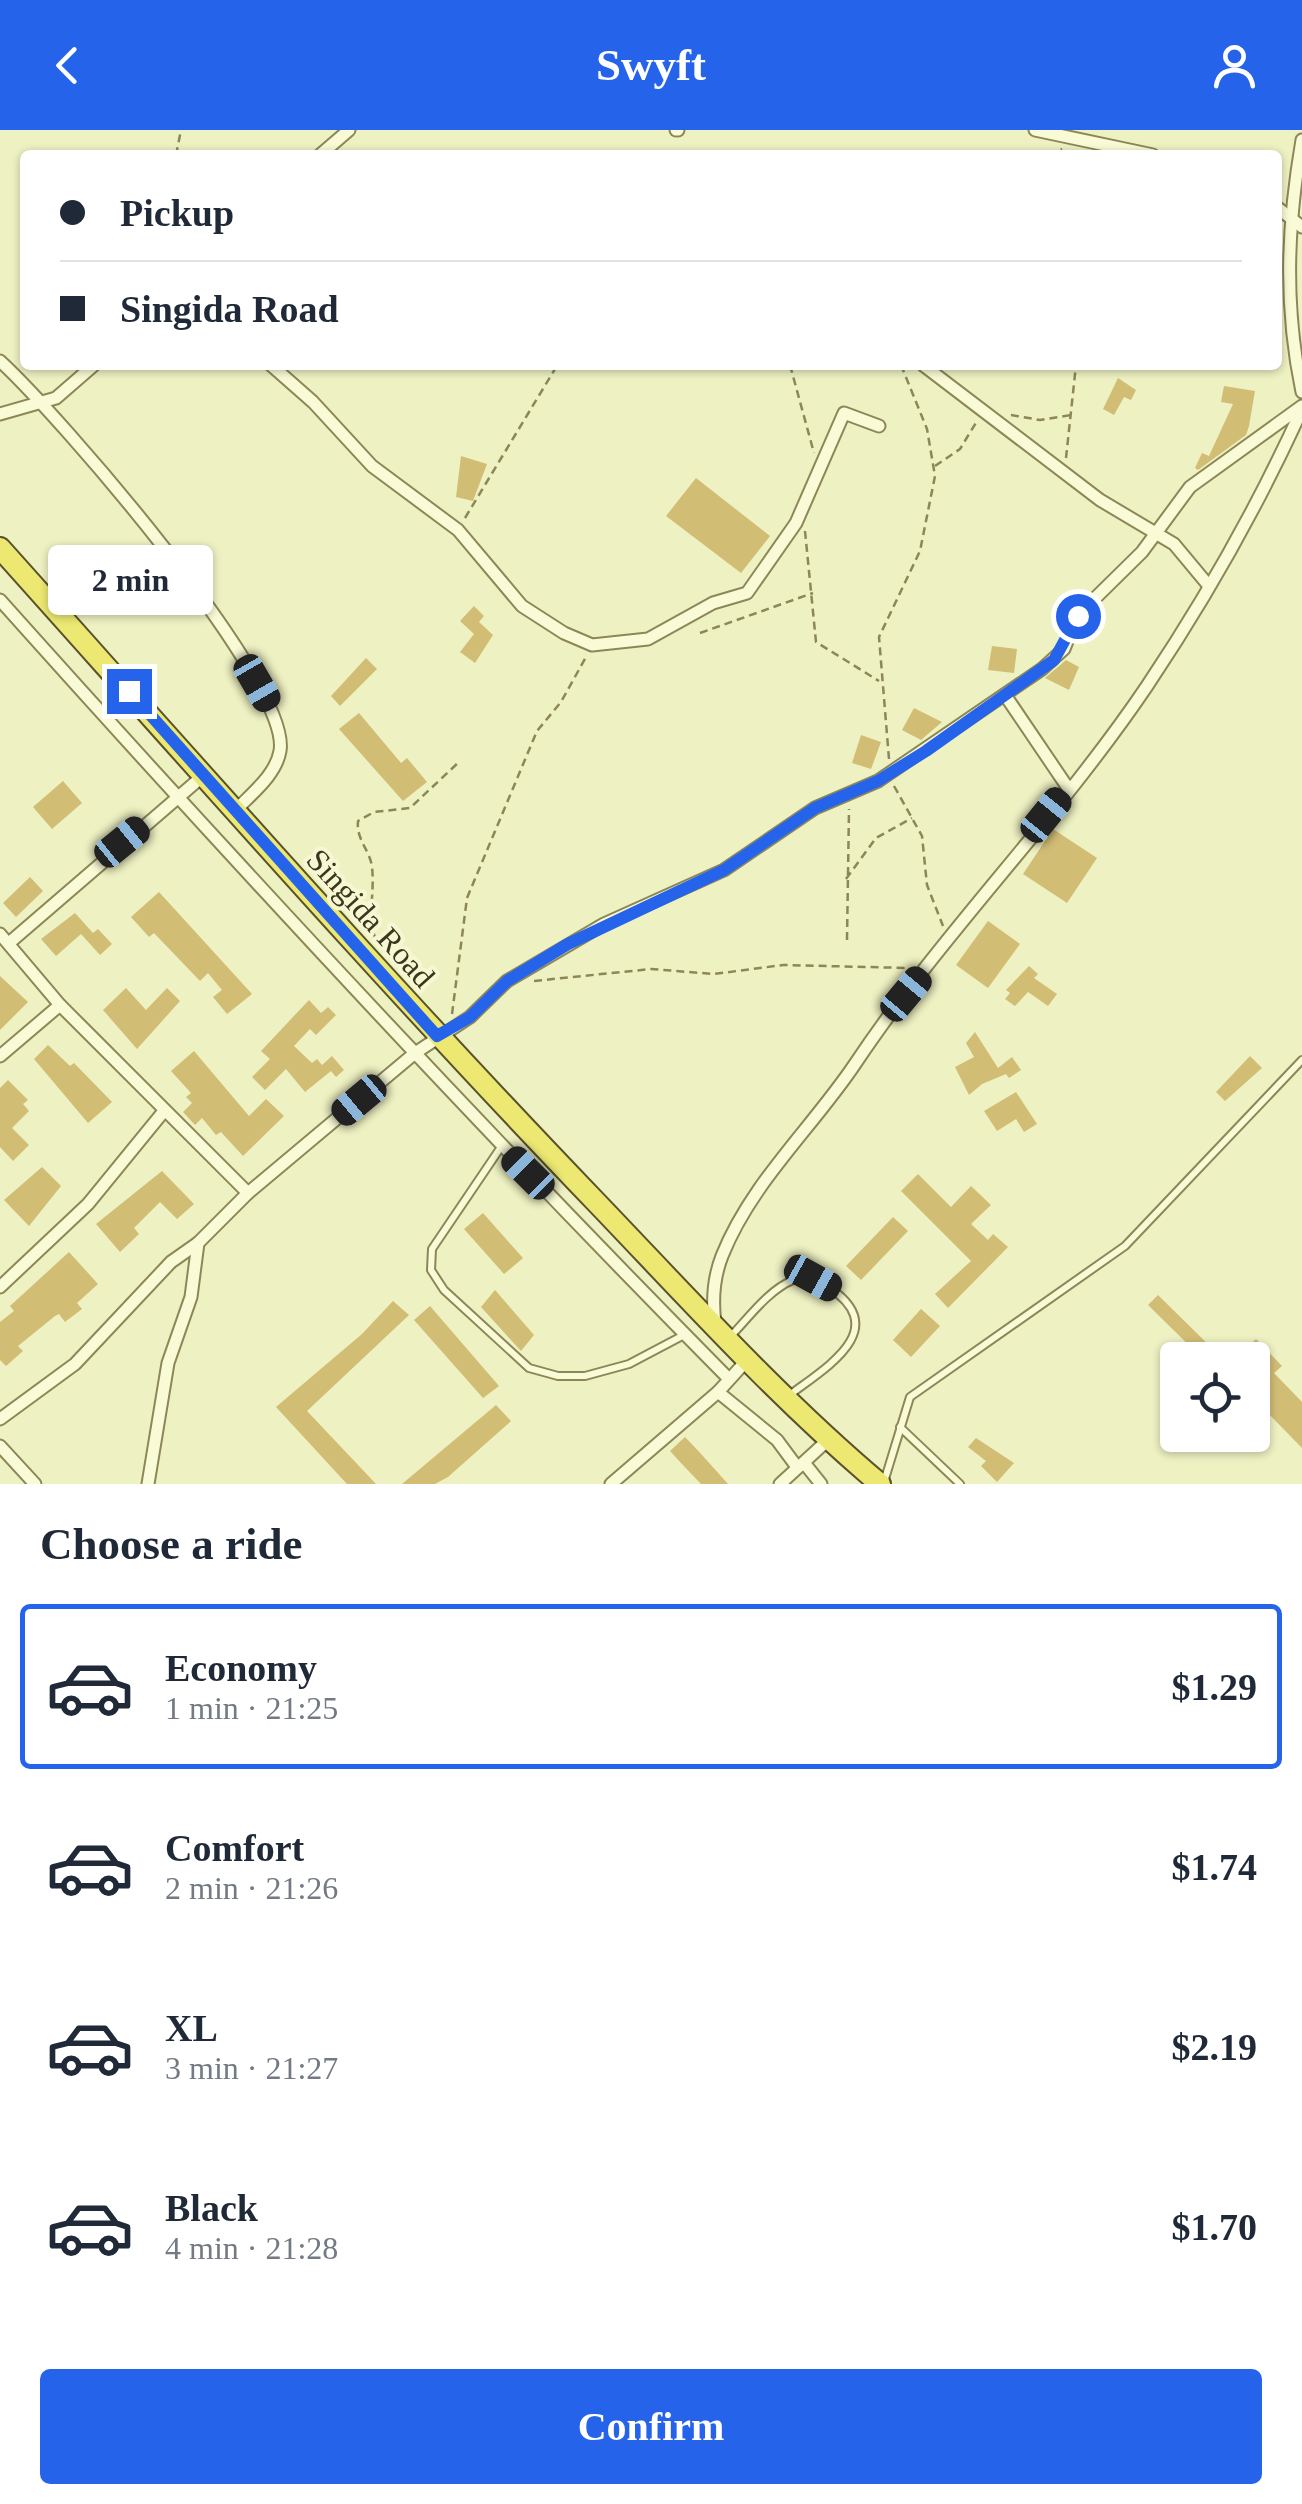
<!DOCTYPE html>
<html lang="en">
<head>
<meta charset="utf-8">
<style>
  body { margin:0; font-family:Georgia,serif; background:#f6f6f7; color:#1f2937; height:100vh; display:flex; flex-direction:column; font-size:38px; white-space:nowrap }
  * { box-sizing:border-box; margin:0 }
  p { font-size:32px; color:#747a83 }
  .icon { flex:none; width:55px; height:55px; fill:none; stroke:currentColor; stroke-width:2; stroke-linecap:round; stroke-linejoin:round }
  .map { position:relative; height:1354px; overflow:hidden }
  .drawer { display:flex; flex-direction:column; background:#fff; flex:1 }
  .drawer>* { flex:none }
  .banner { position:absolute; left:20px; top:20px; width:1262px; height:220px; border-radius:10px; box-shadow:0 2px 8px #0004; display:grid; align-content:center; height:220px; padding:0 40px; background:#fff }
  .controls { position:absolute; left:1160px; top:1212px; display:grid; gap:20px }
  .controls a { display:grid; place-items:center; width:110px; height:110px; border-radius:10px; background:#fff; box-shadow:0 2px 8px #0004; font-size:50px }
  .end { position:absolute; width:45px; height:45px; margin:-22px; border:12px solid #2563eb; background:#fff; box-shadow:0 0 0 5px #fff }
  .from { border-radius:50% }
  .bubble { position:absolute; height:70px; border-radius:10px; background:#fff; box-shadow:0 2px 8px #0004; font-size:32px; font-weight:800; line-height:70px; text-align:center }
  .car { position:absolute; width:30px; height:60px; margin:-30px -15px; border-radius:12px; box-shadow:0 0 8px 2px #0007; background:linear-gradient(#222 24%,#8ab4d8 0 40%,#222 0 76%,#8ab4d8 0 86%,#222 0) }
  .banner b { display:flex; align-items:center; gap:35px; height:95px; font-size:38px }
  .banner b+b { border-top:2px solid #e0e1e3 }
  .banner i { width:25px; height:25px; background:#1f2937 }
  ul { padding:0; list-style:none }
  li { display:flex; align-items:center; gap:30px; height:165px; margin:0 20px 15px; padding:0 20px; border:5px solid transparent; border-radius:10px }
  li div { flex:1 }
  li b { display:block; font-size:38px }
  li em { font-style:normal; font-weight:800 }
  li.active { border-color:#2563eb }
  li>.icon { width:90px; height:90px; stroke-width:1.5 }
  h2 { padding:0 40px; font-size:45px; line-height:120px }
  .button { display:flex; gap:20px; margin-top:auto; padding:20px 40px }
  .button a { flex:1; height:115px; border-radius:10px; background:#2563eb; color:#fff; font-size:40px; font-weight:800; line-height:115px; text-align:center }
  header { display:flex; justify-content:space-between; align-items:center; height:130px; padding:0 40px; background:#2563eb; color:#fff; font-size:45px; font-weight:800 }
  .map>svg:first-child { display:block }
</style>
</head>
<body>
<header><svg class="icon" aria-label="back" viewBox="0 0 24 24"><path d="M15 5l-7 7 7 7"/></svg>Swyft<svg class="icon" aria-label="person" viewBox="0 0 24 24"><circle cx="12" cy="8" r="4"/><path d="M4 21q1-7 8-7t8 7"/></svg></header>
<div class="map">
<svg width="1302" height="1354" viewBox="0 0 1302 1354">
  <rect width="100%" height="100%" fill="#eef1c2"/>
  <g fill="#d2bd75">
    <path d="M1118 248 1136 260 1131 270 1124 267 1114 285 1103 279Z"/>
    <path d="M1224 256 1255 261 1249 296 1246 305 1198 340 1195 338 1202 323 1209 326 1233 274 1221 272Z"/>
    <path d="M461 326 487 334 473 371 456 367Z"/>
    <path d="M696 348 770 406 741 443 666 386Z"/>
    <path d="M474 476 484 486 479 492 493 505 475 533 460 522 474 504 460 491Z"/>
    <path d="M992 516 1017 519 1014 543 988 540Z"/>
    <path d="M366 528 377 539 340 576 331 566Z"/>
    <path d="M1066 530 1079 537 1069 560 1045 548Z"/>
    <path d="M914 578 942 592 921 610 902 600Z"/>
    <path d="M359 583 401 633 407 628 427 652 403 671 339 599Z"/>
    <path d="M861 605 881 612 871 639 852 633Z"/>
    <path d="M63 651 82 673 52 699 33 677Z"/>
    <path d="M1053 699 1097 728 1067 773 1023 744Z"/>
    <path d="M30 747 43 761 16 787 3 773Z"/>
    <path d="M159 762 252 864 227 884 213 867 222 860 208 843 200 851 154 803 149 807 131 787Z"/>
    <path d="M75 783 93 803 98 799 112 814 100 825 81 804 56 826 41 809Z"/>
    <path d="M988 791 1020 814 988 858 956 835Z"/>
    <path d="M1029 836 1038 844 1034 848 1057 864 1048 876 1028 862 1015 876 1005 869 1010 863 1006 860Z"/>
    <path d="M0 846 28 872 0 900Z"/>
    <path d="M126 858 146 880 167 858 180 871 137 919 103 880Z"/>
    <path d="M309 870 321 883 328 877 336 885 316 905 310 899 294 916 312 933 317 929 322 935 332 926 344 940 336 947 331 941 305 962 286 939 265 960 252 947 270 929 261 921Z"/>
    <path d="M975 902 998 938 1012 927 1021 940 1009 948 1006 944 982 954 969 965 955 937 974 927 966 913Z"/>
    <path d="M48 915 70 936 74 933 112 972 88 993 34 929Z"/>
    <path d="M194 921 249 986 266 969 284 986 243 1026 221 1002 216 1005 202 988 195 995 183 982 192 973 186 967 191 963 171 941Z"/>
    <path d="M1250 926 1262 938 1225 971 1216 962Z"/>
    <path d="M8 950 28 970 23 974 29 981 12 998 29 1015 13 1031 0 1017V958Z"/>
    <path d="M1016 962 1037 994 1024 1002 1016 989 997 1001 984 981Z"/>
    <path d="M42 1037 61 1056 29 1096 4 1070Z"/>
    <path d="M162 1041 194 1074 177 1089 160 1072 134 1098 139 1104 120 1122 96 1094Z"/>
    <path d="M918 1044 951 1077 971 1056 991 1075 971 1094 988 1110 993 1104 1008 1117 948 1178 935 1164 971 1131 901 1061Z"/>
    <path d="M483 1083 523 1128 504 1144 464 1099Z"/>
    <path d="M893 1087 908 1101 861 1150 846 1136Z"/>
    <path d="M69 1122 98 1154 77 1173 82 1179 65 1192 59 1184 55 1186 18 1216 23 1221 6 1236 0 1230V1192L14 1181 10 1176Z"/>
    <path d="M495 1160 534 1205 521 1221 481 1177Z"/>
    <path d="M1158 1165 1224 1230H1204L1148 1175Z"/>
    <path d="M393 1171 409 1185 307 1281 376 1354H347L276 1277 362 1204Z"/>
    <path d="M430 1176 499 1256 483 1268 414 1190Z"/>
    <path d="M921 1179 940 1196 911 1227 893 1210Z"/>
    <path d="M1256 1209 1282 1236 1274 1243 1302 1272V1318L1252 1267V1230H1234Z"/>
    <path d="M496 1275 511 1291 448 1347 435 1354H402Z"/>
    <path d="M685 1307 702 1325 728 1354H701L681 1333 670 1321Z"/>
    <path d="M976 1308 1014 1333 997 1352 981 1336 986 1331 968 1317Z"/>
  </g>
  <g fill="none" stroke-linecap="round" stroke-linejoin="round">
    <defs>
      <g id="service">
        <path d="M501 1017 432 1119 431 1140 444 1160 529 1238 558 1246H585L629 1234 684 1205"/>
        <path d="M729 1208C747 1190 768 1160 793 1150 806 1145 819 1150 830 1158 893 1201 823 1239 787 1267"/>
        <path d="M900 1297 960 1354"/>
        <path d="M884 1352 910 1267 1125 1116 1302 930"/>
      </g>
      <g id="minor">
        <path d="M676 0H678"/>
        <path d="M1035 0 1153 25"/>
        <path d="M1302 10C1287 97 1284 175 1302 262"/>
        <path d="M320 25 349 0"/>
        <path d="M1278 78 1302 97"/>
        <path d="M0 231C56 282 292 553 280 621 276 645 251 664 235 681"/>
        <path d="M271 235 313 272 372 336 458 400 522 476 564 503 592 515 648 509 713 473 747 463 796 393 844 283 879 296"/>
        <path d="M923 235 1100 370 1174 414 1209 456"/>
        <path d="M0 284 56 268 94 235"/>
        <path d="M0 470C237 735 479 996 729 1249"/>
        <path d="M1005 565 1068 658"/>
        <path d="M0 804 60 875 248 1063"/>
        <path d="M9 813 204 645"/>
        <path d="M0 926 60 875"/>
        <path d="M0 1157 88 1074 164 981"/>
        <path d="M715 1193C712 1170 713 1149 722 1126 751 1053 812 998 855 934 943 802 1058 688 1147 556 1206 468 1258 376 1302 279"/>
        <path d="M718 1262 777 1310 797 1337"/>
        <path d="M0 1289 75 1234 171 1132 198 1113 248 1063 415 923 470 887 507 851 604 794 724 740 815 678 878 651 1042 539 1064 519 1077 486 1142 422 1190 357 1302 276"/>
        <path d="M0 1316 35 1354"/>
        <path d="M805 1334 821 1354"/>
        <path d="M148 1354 168 1233 191 1167 198 1113"/>
        <path d="M611 1354 718 1262 748 1229"/>
        <path d="M780 1354 828 1310"/>
      </g>
      <path id="trunk" d="M0 418C197 638 391 859 596 1072 688 1168 778 1268 880 1354"/>
    </defs>
    <use href="#service" stroke="#8c8757" stroke-width="10"/>
    <use href="#minor" stroke="#8c8757" stroke-width="15"/>
    <use href="#trunk" stroke="#59522c" stroke-width="24"/>
    <g stroke="#8c8757" stroke-width="2.5" stroke-dasharray="8 5" stroke-linecap="butt">
      <path d="M176 25 181 0"/>
      <path d="M1049 25 1062 19"/>
      <path d="M790 235 814 323"/>
      <path d="M1011 285 1040 290 1071 285"/>
      <path d="M1066 328 1076 235"/>
      <path d="M935 336 960 319 977 291"/>
      <path d="M465 388 555 239"/>
      <path d="M805 401 816 512 879 551"/>
      <path d="M700 503 813 463"/>
      <path d="M889 629 879 507 920 421 935 346 927 299 901 235"/>
      <path d="M894 656 922 706 927 755 943 796"/>
      <path d="M846 749 876 708 912 688"/>
      <path d="M847 810 849 679"/>
      <path d="M376 811C367 785 375 762 372 737 370 720 356 710 358 691L374 682 410 678 460 631"/>
      <path d="M534 851 651 839 714 844 783 835 909 838"/>
      <path d="M452 884 467 768 537 601 561 572 586 527"/>
    </g>
    <use href="#service" stroke="#f9fbd6" stroke-width="6"/>
    <use href="#minor" stroke="#f9fbd6" stroke-width="11"/>
    <use href="#trunk" stroke="#ece872" stroke-width="20"/>
  </g>
  <g fill="none" stroke-linecap="round" stroke-linejoin="round">
    <path stroke="#2563eb" stroke-width="12" d="M129 561 437 906 470 887 507 851 568 814 724 740 815 678 878 651 926 621 1054 530 1078 486"/>
  </g>
  <g text-anchor="middle" stroke-width="8" stroke-linejoin="round" paint-order="stroke">
    <g font-size="32" fill="#3b361d" stroke="#f5f8d2">
      <text transform="translate(371 788) rotate(48)" y="11">Singida Road</text>
    </g>
  </g>
</svg>
<div class="controls">
<a><svg class="icon" aria-label="locate" viewBox="0 0 24 24"><circle cx="12" cy="12" r="6"/><path d="M12 2v4M12 18v4M2 12h4M18 12h4"/></svg></a>
</div>
<i class="end from" style="left:1078px;top:486px"></i>
<i class="end" style="left:129px;top:561px"></i>
<div class="bubble" style="left:48px;top:415px;width:165px">2 min</div>
<i class="car" style="left:257px;top:553px;rotate:150deg"></i>
<i class="car" style="left:1046px;top:685px;rotate:39deg"></i>
<i class="car" style="left:122px;top:712px;rotate:51deg"></i>
<i class="car" style="left:906px;top:864px;rotate:40deg"></i>
<i class="car" style="left:359px;top:970px;rotate:230deg"></i>
<i class="car" style="left:528px;top:1043px;rotate:315deg"></i>
<i class="car" style="left:813px;top:1148px;rotate:119deg"></i>
<div class="banner">
<b><i class="from"></i>Pickup</b>
<b><i></i>Singida Road</b>
</div>
</div>
<section class="drawer">
<h2>Choose a ride</h2>
<ul>
<li class="active"><svg class="icon" aria-label="car" viewBox="0 0 24 24"><path d="M5 17H2v-5l4-1 3-4h7l3 4 3 1v5h-3M9 17h6M6 11h13"/><circle cx="7" cy="17" r="2"/><circle cx="17" cy="17" r="2"/></svg><div><b>Economy</b><p>1 min · 21:25</p></div><em>$1.29</em></li>
<li><svg class="icon" aria-label="car" viewBox="0 0 24 24"><path d="M5 17H2v-5l4-1 3-4h7l3 4 3 1v5h-3M9 17h6M6 11h13"/><circle cx="7" cy="17" r="2"/><circle cx="17" cy="17" r="2"/></svg><div><b>Comfort</b><p>2 min · 21:26</p></div><em>$1.74</em></li>
<li><svg class="icon" aria-label="car" viewBox="0 0 24 24"><path d="M5 17H2v-5l4-1 3-4h7l3 4 3 1v5h-3M9 17h6M6 11h13"/><circle cx="7" cy="17" r="2"/><circle cx="17" cy="17" r="2"/></svg><div><b>XL</b><p>3 min · 21:27</p></div><em>$2.19</em></li>
<li><svg class="icon" aria-label="car" viewBox="0 0 24 24"><path d="M5 17H2v-5l4-1 3-4h7l3 4 3 1v5h-3M9 17h6M6 11h13"/><circle cx="7" cy="17" r="2"/><circle cx="17" cy="17" r="2"/></svg><div><b>Black</b><p>4 min · 21:28</p></div><em>$1.70</em></li>
</ul>
<div class="button"><a>Confirm</a></div>
</section>
</body>
</html>
